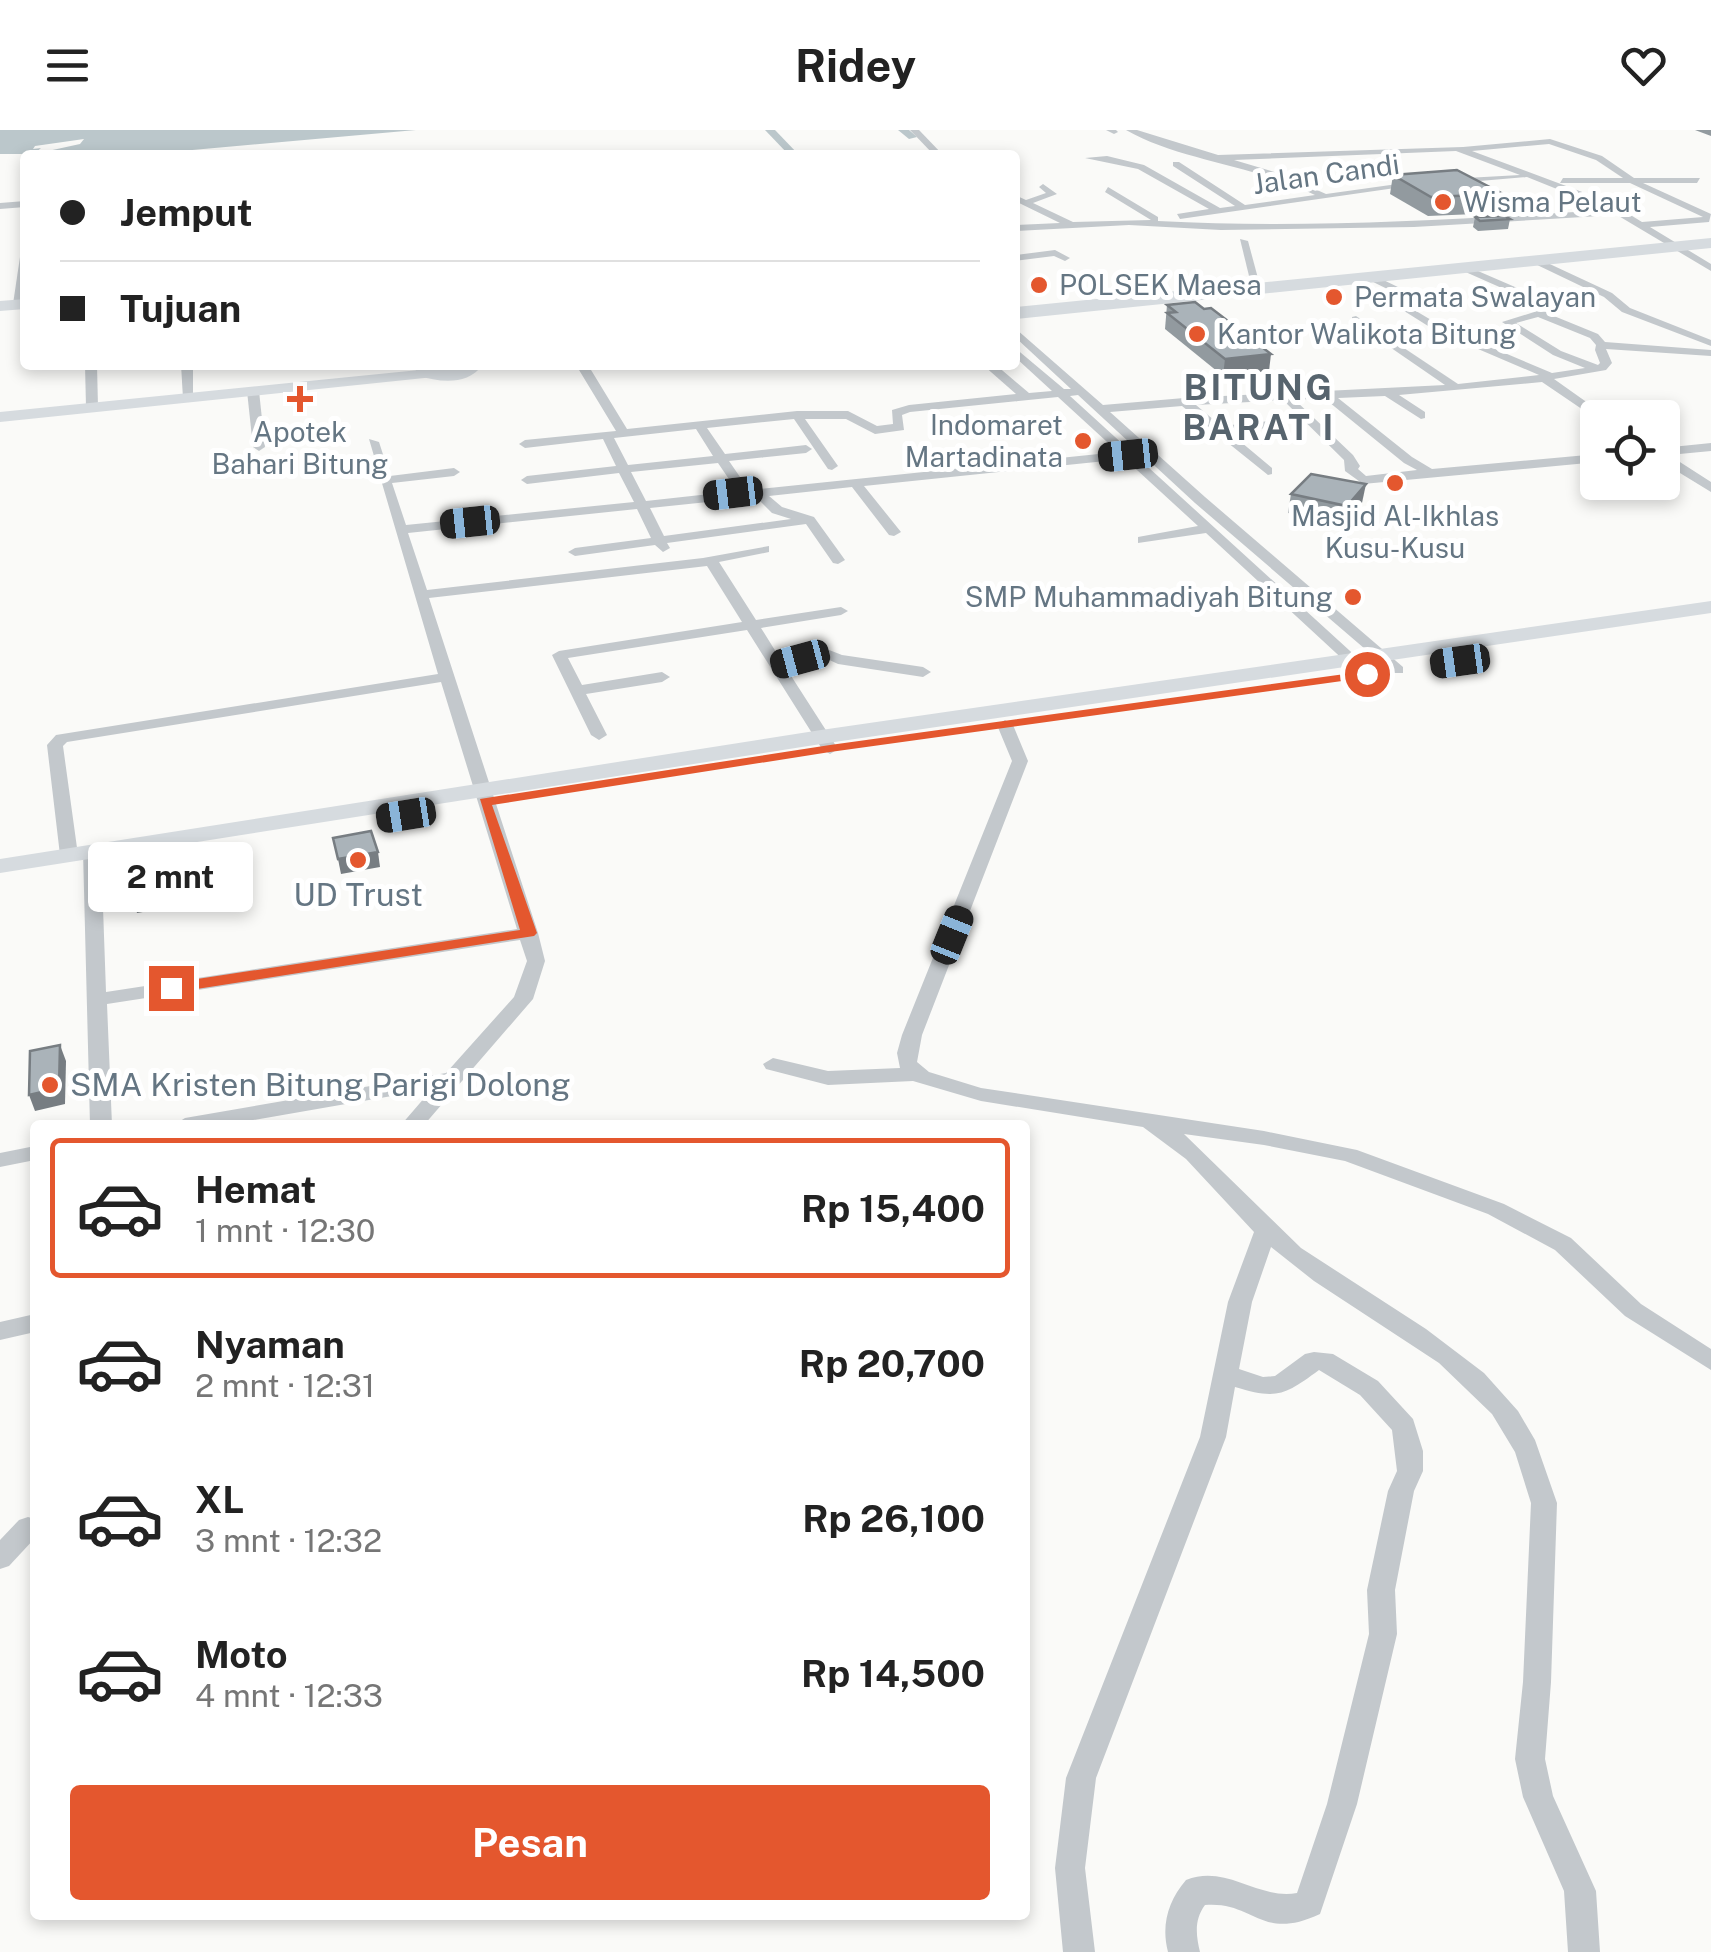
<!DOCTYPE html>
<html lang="id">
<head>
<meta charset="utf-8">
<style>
  body { margin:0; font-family:"Public Sans",sans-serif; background:#f2f2f2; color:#222; height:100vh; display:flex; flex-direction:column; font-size:38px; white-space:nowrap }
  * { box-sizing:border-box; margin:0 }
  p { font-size:32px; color:#767676 }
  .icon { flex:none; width:55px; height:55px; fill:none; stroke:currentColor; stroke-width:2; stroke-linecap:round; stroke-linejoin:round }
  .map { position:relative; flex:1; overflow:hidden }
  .side { position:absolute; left:30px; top:990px; width:1000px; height:800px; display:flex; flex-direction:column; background:#fff; border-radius:10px; box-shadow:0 5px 15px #0003 }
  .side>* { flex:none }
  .top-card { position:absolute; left:20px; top:20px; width:1000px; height:220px; border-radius:10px; box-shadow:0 5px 15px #0003; display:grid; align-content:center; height:220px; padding:0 40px; background:#fff }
  .controls { position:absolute; left:1580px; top:270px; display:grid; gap:20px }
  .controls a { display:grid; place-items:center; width:100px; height:100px; border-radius:10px; background:#fff; box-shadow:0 5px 15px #0003; font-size:50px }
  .end { position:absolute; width:45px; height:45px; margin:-22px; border:12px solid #e4572e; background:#fff; box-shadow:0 0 0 5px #fff }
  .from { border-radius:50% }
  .bubble { position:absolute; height:70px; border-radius:10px; background:#fff; box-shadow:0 5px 15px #0003; font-size:32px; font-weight:700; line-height:70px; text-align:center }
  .car { position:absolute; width:30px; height:60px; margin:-30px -15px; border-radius:12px; box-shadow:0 0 8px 2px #0007; background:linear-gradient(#222 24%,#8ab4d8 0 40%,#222 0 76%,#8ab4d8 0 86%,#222 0) }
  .top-card b { display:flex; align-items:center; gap:35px; height:95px; font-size:38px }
  .top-card b+b { border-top:2px solid #e0e0e0 }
  .top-card i { width:25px; height:25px; background:#222 }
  ul { padding:18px 0 0; list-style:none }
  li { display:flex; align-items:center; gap:30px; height:140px; margin:0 20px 15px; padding:0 20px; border:5px solid transparent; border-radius:10px }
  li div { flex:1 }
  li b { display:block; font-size:38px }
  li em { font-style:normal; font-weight:700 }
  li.active { border-color:#e4572e }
  li>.icon { width:90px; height:90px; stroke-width:1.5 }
  .primary-button { display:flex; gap:20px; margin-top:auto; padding:20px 40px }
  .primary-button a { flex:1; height:115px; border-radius:10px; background:#e4572e; color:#fff; font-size:40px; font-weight:700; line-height:115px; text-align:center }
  header { display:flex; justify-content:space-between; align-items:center; height:130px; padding:0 40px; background:#fff; font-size:45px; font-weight:700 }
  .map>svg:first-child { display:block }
</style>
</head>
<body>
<header><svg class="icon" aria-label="menu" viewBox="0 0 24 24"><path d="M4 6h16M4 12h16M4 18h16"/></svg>Ridey<svg class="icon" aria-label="heart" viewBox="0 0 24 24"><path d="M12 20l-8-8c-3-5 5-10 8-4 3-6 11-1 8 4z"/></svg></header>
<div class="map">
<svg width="1711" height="1822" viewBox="0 0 1711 1822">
  <rect width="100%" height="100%" fill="#fafaf8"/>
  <path fill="#bbc7cb" d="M0 0H416L137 25 48 21 80 14 84 9 35 16 33 19 41 18 34 24H0Z"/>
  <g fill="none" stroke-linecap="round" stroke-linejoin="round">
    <g fill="#bbc7cb" fill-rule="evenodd">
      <path d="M765 0H775L799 25H789Z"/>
      <path d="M898 0H909L917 7 909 9Z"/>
    </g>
    <g fill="#c3c8cc" fill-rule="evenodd">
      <path d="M910 0H919L943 25H934Z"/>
      <path d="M1106 0H1116L1118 2 1114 4Z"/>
      <path d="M1126 0H1137L1218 25 1463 17 1550 9 1602 26 1634 48H1700L1697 53H1643L1711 84 1709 92 1650 97 1711 134V141L1617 85 1414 97 1221 100 1129 95 1015 101V95L1060 93 1015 71V65L1026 70 1046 63 1039 57 1043 54 1057 64 1033 73 1073 92 1151 90 1105 62 1108 57 1158 87V91C1309 99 1459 89 1609 80L1527 47 1445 54 1448 49 1520 45 1456 21 1234 30 1281 44 1326 64 1419 51 1423 54 1180 89 1177 84 1209 79 1138 39 1085 28 1107 26 1144 35 1220 78 1235 76 1173 36V32H1179L1245 75 1315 65C1255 35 1180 31 1126 0ZM1549 14 1596 30 1623 48H1563L1560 53H1630L1703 87 1642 92 1609 72 1472 21Z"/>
      <path d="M25 71V77L0 79V73Z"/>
      <path d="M1240 109 1248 111 1259 152 1250 150Z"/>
      <path d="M1055 120 1070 128 1065 131 1054 126 1015 131V125Z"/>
      <path d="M25 124 23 174 18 177 13 174 20 127Z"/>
      <path d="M1533 129H1539L1612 163 1630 178 1711 210V216L1622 182 1604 167 1533 133Z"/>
      <path d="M1464 135 1561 177V181L1549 184 1598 204 1605 212 1711 220V226L1606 219 1612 233 1606 240 1554 249 1609 288 1598 290 1542 252 1399 265 1425 282V288L1421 289 1385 266 1338 268 1412 327 1432 339 1598 324V332L1363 354 1345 341 1344 330 1283 270 1196 275 1221 296 1280 290 1282 293 1276 297 1229 302 1272 338V344L1268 345 1182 276 1110 282 1205 367 1403 537V543H1393L1195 373 1078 265 1070 266 1372 541V547H1362L1206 403 1138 413V407L1198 396 1125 329 864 356 901 402 894 406 889 405 852 357 769 366 782 377 814 387 845 430 838 434 833 433 806 394 667 413 670 418 663 422 655 415 575 426 568 422 575 418 651 408 637 379 408 403 427 460 703 428 769 416V422L719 432 756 490 841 477 848 481 841 485 761 498 781 530 824 518 842 525 923 537 931 542 923 547 838 534 823 527 786 538 838 619 830 624 822 619 747 500 568 528 582 555 662 542 670 547 662 552 586 564 607 605 599 610 591 605 552 525 559 521 742 492 707 436 429 468 538 803 545 831 533 869 424 995H401L432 959 225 995H174L185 988 446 943 514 867 527 831 520 810 107 874 112 995H90L83 721 86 717 92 716 101 721 106 862 517 799 441 552 67 612 63 616 78 725 69 730 60 725 47 615 56 605 438 544 369 309 379 312 390 346 454 338 460 342 454 346 392 353 406 395 634 372 619 343 527 354 521 350 527 346 616 336 603 309 525 318 519 314 525 310 616 301 576 235H588L627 299 797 281H848L877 296 893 294 892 280 909 275 1016 264 983 235H996L1029 263 1052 261 1015 227V218L1064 259H1071L1015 207V198L1103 275 1184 268 1445 255 1352 191V187L1356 186 1458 254 1539 245 1436 201 1401 179 1418 174 1367 149 1371 144 1433 174V178L1416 181 1443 197 1552 243 1585 238 1553 225 1502 192 1547 178 1461 140ZM1538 187 1590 208 1596 215 1595 220 1600 233 1598 235 1561 221 1516 193ZM1058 267 1118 322 749 360 729 331 806 323 812 319 806 315 725 324 707 298 794 289 828 339 832 340 838 336 805 289H846L875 304 904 300 902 285 910 282ZM1324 268 1404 333 1417 340 1366 346 1358 339 1360 336 1353 325 1295 270ZM696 299 713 326 628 335 614 308ZM718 333 737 361 646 371 631 342ZM756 367 772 383 791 389 664 406 650 378Z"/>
      <path d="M85 235H97L98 277 92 281 86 277Z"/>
      <path d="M181 235H193V270L183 268Z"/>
      <path d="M253 258 259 261 265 317 259 321 253 317 247 261Z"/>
      <path d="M1711 313V321L1669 325 1711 352V362L1662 332V318Z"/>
      <path d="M1005 590 1013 595 1028 631 922 905 917 932 929 942 981 958 1264 1001 1357 1020 1504 1074 1571 1108 1641 1174 1711 1219V1240L1625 1186 1555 1120 1488 1084 1345 1031 1264 1015 1184 1004 1301 1118 1426 1199 1484 1243 1518 1281 1535 1310 1557 1373 1551 1552 1545 1629 1553 1666 1596 1761 1600 1822H1568L1564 1761 1523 1667 1515 1629 1523 1552 1531 1373 1515 1322 1492 1284 1439 1233 1314 1151 1271 1117 1252 1172 1239 1239 1263 1247 1275 1246 1305 1224 1314 1222 1333 1224 1378 1251 1413 1289 1423 1321V1341L1414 1361 1395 1460 1397 1504 1357 1674 1320 1784C1260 1812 1255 1771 1205 1775 1194 1790 1196 1805 1200 1822H1168C1161 1795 1168 1771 1186 1750 1227 1734 1257 1770 1297 1763L1327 1674 1369 1504 1367 1460 1388 1361 1397 1341 1392 1300 1360 1265 1319 1240C1285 1265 1277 1270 1235 1257L1226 1307 1096 1648 1085 1738 1095 1822H1063L1055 1738 1066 1648 1200 1307 1228 1172 1254 1102 1186 1029 1143 997 981 971 913 951 828 955 766 939 763 934 773 928 828 941 900 938 897 923 902 905 1012 631 997 595Z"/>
      <path d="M35 1016V1030L0 1037V1023Z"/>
      <path d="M35 1184V1202L0 1210V1192Z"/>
      <path d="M28 1387 35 1389V1408L9 1436 0 1439V1410L19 1390Z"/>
    </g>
    <g fill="#d6dbdf" fill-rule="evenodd">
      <path d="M429 239 437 244 434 247 0 292V282Z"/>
      <path d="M1711 471V483L821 614 0 743V729L821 600Z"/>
    </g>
    <g fill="#d6dbdf" fill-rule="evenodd">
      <path d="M1711 108V118L1015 189V177Z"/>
      <path d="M25 169V179L0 181V171Z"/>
      <path d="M414 235 445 239 483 235C466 256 441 252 418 246Z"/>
    </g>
  </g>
  <g fill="#929a9f">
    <path d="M1695 0H1711V6Z"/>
    <path d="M1393 45 1503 64 1499 83 1428 86 1390 64Z"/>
    <path d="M1475 87 1510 89 1508 99 1478 101 1473 97Z"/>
    <path d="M1167 175 1269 241 1223 246 1165 199Z"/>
    <path d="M1291 364 1362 373 1344 394 1288 383Z"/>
  </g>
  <g fill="#777d82">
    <path d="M1271 224 1269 241 1223 246 1225 229Z"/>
    <path d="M1366 354 1362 373 1344 394 1347 376Z"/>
    <path d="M378 722 380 737 341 744 338 729Z"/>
    <path d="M164 730 168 744 172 777 137 783 133 768Z"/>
    <path d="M60 915 66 931 65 974 35 981 29 965Z"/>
  </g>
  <g fill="#aab3b9" stroke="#777d82" stroke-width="2.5">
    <path d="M1457 40 1503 64 1431 67 1393 45Z"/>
    <path d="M1505 86 1510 89 1480 91 1475 87Z"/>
    <path d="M1195 172 1204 179 1211 178 1271 224 1225 229 1167 183 1176 182 1167 175Z"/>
    <path d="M1311 344 1366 354 1347 376 1291 364Z"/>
    <path d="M371 701 378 722 338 729 333 708Z"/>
    <path d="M164 730 168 762 133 768 129 736Z"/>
    <path d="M60 915 59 958 29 965 30 921Z"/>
  </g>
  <path fill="#e4572e" d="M1367 541 1371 547 830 622 492 675 537 803 534 806 171 863 163 858 171 853 520 800 480 669 830 615Z"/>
  <g fill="#e4572e" stroke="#fff" stroke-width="4">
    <circle cx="1443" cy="72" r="10"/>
    <circle cx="1039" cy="155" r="10"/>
    <circle cx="1334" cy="167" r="10"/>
    <circle cx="1197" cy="204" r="10"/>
    <path d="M295 254h10v10h10v10h-10v10h-10v-10h-10v-10h10z"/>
    <circle cx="1083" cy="311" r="10"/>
    <circle cx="1395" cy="353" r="10"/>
    <circle cx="1353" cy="467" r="10"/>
    <circle cx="358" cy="730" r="10"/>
    <circle cx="50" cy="955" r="10"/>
  </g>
  <g text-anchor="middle" stroke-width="10" stroke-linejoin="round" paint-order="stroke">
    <g font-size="28" fill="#657683" stroke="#fff">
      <text transform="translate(1326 44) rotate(-8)" y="10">Jalan Candi</text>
    </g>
    <g font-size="28" fill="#657683" stroke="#fff" text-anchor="start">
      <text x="1463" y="82">Wisma Pelaut</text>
      <text x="1059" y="165">POLSEK Maesa</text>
      <text x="1354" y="177">Permata Swalayan</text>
      <text x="1217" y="214">Kantor Walikota Bitung</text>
      <text x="1063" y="305" text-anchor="end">Indomaret<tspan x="1063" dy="32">Martadinata</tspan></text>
      <text x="300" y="312" text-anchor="middle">Apotek<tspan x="300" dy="32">Bahari Bitung</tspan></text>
      <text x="1395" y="396" text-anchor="middle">Masjid Al-Ikhlas<tspan x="1395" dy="32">Kusu-Kusu</tspan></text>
      <text x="1333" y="477" text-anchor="end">SMP Muhammadiyah Bitung</text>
    </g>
    <g font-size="32" fill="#657683" stroke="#fff">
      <text x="358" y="776">UD Trust</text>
      <text x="70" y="966" text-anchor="start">SMA Kristen Bitung Parigi Dolong</text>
    </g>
    <g font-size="35" font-weight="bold" letter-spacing="2.5" fill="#57646e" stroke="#fff">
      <text x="1259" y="270">BITUNG<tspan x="1259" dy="40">BARAT I</tspan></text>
    </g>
  </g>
</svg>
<div class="controls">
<a><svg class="icon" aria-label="locate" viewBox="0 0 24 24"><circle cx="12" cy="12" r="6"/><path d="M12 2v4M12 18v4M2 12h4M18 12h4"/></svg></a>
</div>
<i class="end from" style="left:1367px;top:544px"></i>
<i class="end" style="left:171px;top:858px"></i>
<div class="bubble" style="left:88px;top:712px;width:165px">2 mnt</div>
<i class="car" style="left:1128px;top:325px;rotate:264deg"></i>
<i class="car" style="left:733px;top:363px;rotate:263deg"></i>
<i class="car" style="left:470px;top:392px;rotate:264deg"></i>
<i class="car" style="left:800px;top:529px;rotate:255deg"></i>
<i class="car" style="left:1460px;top:531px;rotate:262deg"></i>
<i class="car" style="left:406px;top:685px;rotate:261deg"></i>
<i class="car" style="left:952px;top:805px;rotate:22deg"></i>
<div class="top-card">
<b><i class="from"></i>Jemput</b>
<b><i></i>Tujuan</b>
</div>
<section class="side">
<ul>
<li class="active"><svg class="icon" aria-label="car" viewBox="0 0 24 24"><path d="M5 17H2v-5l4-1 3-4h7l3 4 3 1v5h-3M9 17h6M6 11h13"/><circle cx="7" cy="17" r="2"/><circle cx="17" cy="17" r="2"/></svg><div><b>Hemat</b><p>1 mnt · 12:30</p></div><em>Rp 15,400</em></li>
<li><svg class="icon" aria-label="car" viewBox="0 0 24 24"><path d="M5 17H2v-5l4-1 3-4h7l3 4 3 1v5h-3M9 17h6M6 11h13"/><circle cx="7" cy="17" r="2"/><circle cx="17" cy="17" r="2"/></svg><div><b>Nyaman</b><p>2 mnt · 12:31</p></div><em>Rp 20,700</em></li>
<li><svg class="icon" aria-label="car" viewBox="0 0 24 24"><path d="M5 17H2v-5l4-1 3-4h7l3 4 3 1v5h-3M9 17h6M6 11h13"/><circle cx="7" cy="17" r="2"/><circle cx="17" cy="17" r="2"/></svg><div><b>XL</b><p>3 mnt · 12:32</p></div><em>Rp 26,100</em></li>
<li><svg class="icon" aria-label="car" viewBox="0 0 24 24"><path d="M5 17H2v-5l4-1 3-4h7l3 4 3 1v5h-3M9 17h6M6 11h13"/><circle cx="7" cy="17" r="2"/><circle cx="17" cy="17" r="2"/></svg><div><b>Moto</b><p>4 mnt · 12:33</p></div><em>Rp 14,500</em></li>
</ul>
<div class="primary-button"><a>Pesan</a></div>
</section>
</div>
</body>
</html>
